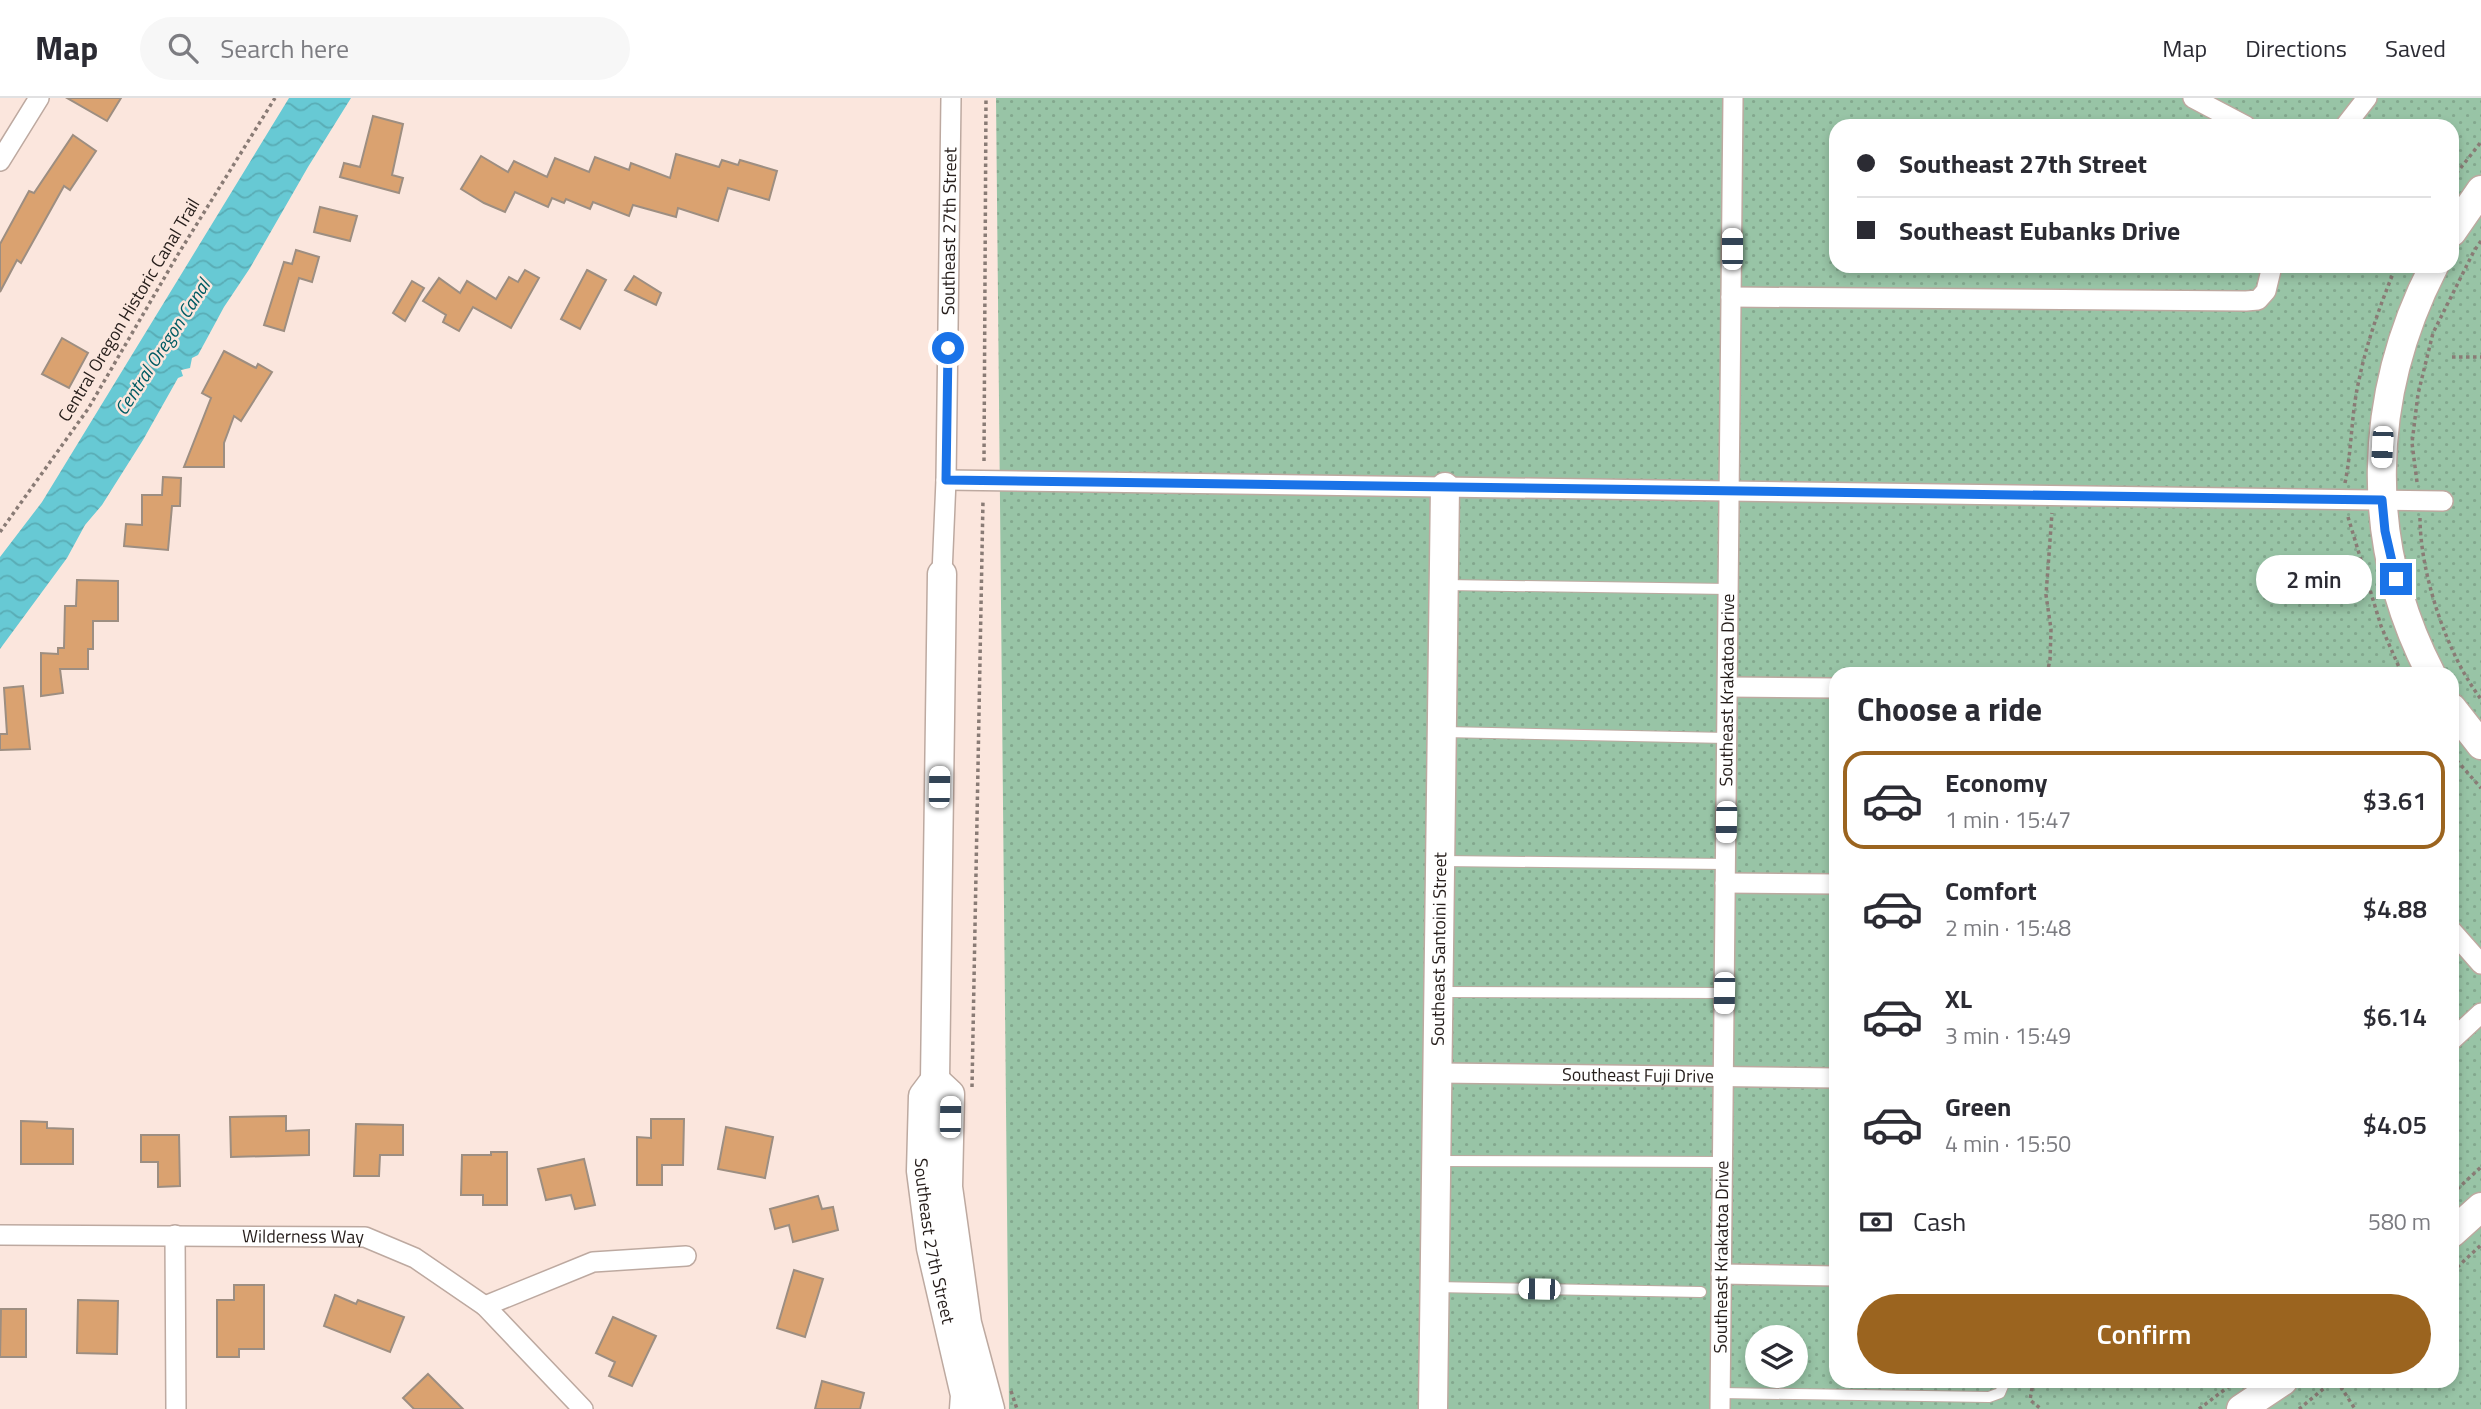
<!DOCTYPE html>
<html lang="en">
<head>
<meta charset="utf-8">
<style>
  body { margin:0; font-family:"Titillium Web",sans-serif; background:#f7f7f7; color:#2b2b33; height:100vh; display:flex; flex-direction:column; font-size:26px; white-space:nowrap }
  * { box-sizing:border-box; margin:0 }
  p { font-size:23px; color:#7c7c81 }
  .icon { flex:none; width:38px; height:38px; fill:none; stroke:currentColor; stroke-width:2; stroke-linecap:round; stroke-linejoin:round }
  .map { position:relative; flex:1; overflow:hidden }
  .side { position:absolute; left:1829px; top:569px; width:630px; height:721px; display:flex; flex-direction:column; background:#fff; border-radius:21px; box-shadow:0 4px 10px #0003 }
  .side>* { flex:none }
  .top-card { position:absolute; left:1829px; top:21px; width:630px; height:154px; border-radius:21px; box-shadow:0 4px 10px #0003; display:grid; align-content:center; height:154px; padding:0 28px; background:#fff }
  .fabs { position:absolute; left:1745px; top:1227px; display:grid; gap:14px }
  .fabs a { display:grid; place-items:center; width:63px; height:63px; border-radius:50%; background:#fff; box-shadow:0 4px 10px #0003; font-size:35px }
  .end { position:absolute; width:32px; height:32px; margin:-16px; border:9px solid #1a73e8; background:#fff; box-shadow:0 0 0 4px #fff }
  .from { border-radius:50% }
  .bubble { position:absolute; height:49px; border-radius:24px; background:#fff; box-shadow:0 4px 10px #0003; font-size:23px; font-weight:600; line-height:49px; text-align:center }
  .car { position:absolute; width:21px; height:42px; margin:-21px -10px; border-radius:9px; box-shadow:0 0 5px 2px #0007; background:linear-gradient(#fff 24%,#345 0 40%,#fff 0 76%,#345 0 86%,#fff 0) }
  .top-card b { display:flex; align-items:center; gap:24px; height:66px; font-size:26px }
  .top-card b+b { border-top:2px solid #e1e1e2 }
  .top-card i { width:18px; height:18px; background:#2b2b33 }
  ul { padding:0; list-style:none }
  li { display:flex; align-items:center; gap:21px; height:98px; margin:0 14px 10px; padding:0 14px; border:4px solid transparent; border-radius:21px }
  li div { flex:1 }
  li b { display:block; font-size:26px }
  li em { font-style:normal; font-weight:600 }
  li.on { border-color:#9b641f }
  li>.icon { width:63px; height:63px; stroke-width:1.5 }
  h2 { padding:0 28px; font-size:32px; line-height:84px }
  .pay { display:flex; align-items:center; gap:18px; height:77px; padding:0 28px; font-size:26px }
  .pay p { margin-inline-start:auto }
  .primary-button { display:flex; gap:14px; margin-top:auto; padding:14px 28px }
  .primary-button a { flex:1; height:80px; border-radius:42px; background:#9b641f; color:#fff; font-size:28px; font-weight:600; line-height:80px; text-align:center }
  header { display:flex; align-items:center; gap:42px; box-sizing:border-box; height:98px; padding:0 35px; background:#fff; border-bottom:2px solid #e1e1e2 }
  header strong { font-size:33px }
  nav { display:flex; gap:38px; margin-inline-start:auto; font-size:24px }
  .search { width:490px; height:63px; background:#f7f7f7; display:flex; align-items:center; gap:18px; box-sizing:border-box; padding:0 24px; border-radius:38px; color:#7c7c81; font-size:26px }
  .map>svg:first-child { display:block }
</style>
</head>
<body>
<header>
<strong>Map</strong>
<div class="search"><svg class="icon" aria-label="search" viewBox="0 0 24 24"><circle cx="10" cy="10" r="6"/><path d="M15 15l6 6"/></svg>Search here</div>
<nav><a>Map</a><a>Directions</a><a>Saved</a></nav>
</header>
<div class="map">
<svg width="2481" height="1311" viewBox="0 0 2481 1311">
  <defs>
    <pattern id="grass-dots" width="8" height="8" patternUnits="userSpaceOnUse" patternTransform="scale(1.75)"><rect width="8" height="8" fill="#98c4a6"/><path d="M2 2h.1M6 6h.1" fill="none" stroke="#83a88e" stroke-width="1.8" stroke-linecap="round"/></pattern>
    <pattern id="water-waves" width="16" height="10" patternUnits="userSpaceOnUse" patternTransform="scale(1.75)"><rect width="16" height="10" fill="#67c9d4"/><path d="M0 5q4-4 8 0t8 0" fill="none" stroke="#59acb5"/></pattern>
  </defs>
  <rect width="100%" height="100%" fill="#fbe6dd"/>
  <path fill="url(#grass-dots)" fill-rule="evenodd" d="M996 0H2481V1311H1009ZM1836 28H2452V168H1836ZM1836 576H2452V1283H1836ZM1757 1239H1796V1278H1757Z"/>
  <path fill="url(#water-waves)" d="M289 0H351L308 69 250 170 224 209 198 257 192 260 190 270 181 272 183 278 178 280 143 342 102 407 85 427 67 460 0 551V459L42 404Z"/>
  <g fill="#daa270" stroke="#9d8e81" stroke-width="2">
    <path d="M67 0H121L107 23Z"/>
    <path d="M373 18 403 26 392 77 403 80 399 95 340 79 344 65 360 69Z"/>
    <path d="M73 37 96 53 70 92 64 88 21 165 17 162 0 194V146L29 93 34 95Z"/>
    <path d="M676 56 719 69 722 62 738 67 740 62 777 73 769 102 728 90 718 123 678 110 676 119 633 107 629 118 593 104 590 111 566 101 564 105 552 100 548 109 515 94 505 114 484 105 461 91 481 58 508 74 514 63 547 79 555 60 589 74 595 59 629 72 631 65 670 80Z"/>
    <path d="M320 109 357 118 350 143 314 134Z"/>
    <path d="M296 152 319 159 312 184 299 180 284 233 264 227 284 164 292 166Z"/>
    <path d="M525 172 539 180 511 230 473 209 459 233 443 224 446 217 423 203 439 180 460 195 467 183 496 201 509 179 518 184Z"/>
    <path d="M587 172 606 182 580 231 561 221Z"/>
    <path d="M634 178 661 195 656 207 625 192Z"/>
    <path d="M412 183 424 190 405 223 393 215Z"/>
    <path d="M62 240 88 255 69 290 42 276Z"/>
    <path d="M224 253 256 270 258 266 272 274 241 323 234 318 224 345V369H184L211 300 202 295Z"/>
    <path d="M163 379 181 380 180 408H172L168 452 124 448 126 426 142 427V397H162Z"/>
    <path d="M77 482 118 483V523H93V551H88V571H60L63 595 41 598V555L58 556V550H64L65 508H76Z"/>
    <path d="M23 588 30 651 0 652V636H7L4 590Z"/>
    <path d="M286 1018V1033L309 1032V1057L231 1059 230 1019Z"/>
    <path d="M651 1021H684L683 1067H662V1087H637V1039L651 1040Z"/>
    <path d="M21 1023 47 1024V1030L73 1031V1066H21Z"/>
    <path d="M356 1026 403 1027V1057H380L379 1078H354Z"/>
    <path d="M726 1029 773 1039 765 1080 718 1071Z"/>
    <path d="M141 1037H179L180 1088 158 1089V1064H141Z"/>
    <path d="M491 1054H507V1107H483V1097H461L462 1057H491Z"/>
    <path d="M584 1061 595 1107 575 1111 571 1097 546 1102 538 1071Z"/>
    <path d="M818 1098 822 1111 833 1109 838 1132 793 1144 789 1127 775 1131 770 1111Z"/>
    <path d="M794 1172 823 1181 805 1239 777 1230Z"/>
    <path d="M234 1187H264V1251H239V1259H217V1202H234Z"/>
    <path d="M335 1197 356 1206 358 1202 404 1219 390 1254 324 1228Z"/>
    <path d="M78 1202 118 1203 117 1256 77 1255Z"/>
    <path d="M1 1211H26V1259H0Z"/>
    <path d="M613 1219 656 1238 632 1288 609 1278 615 1264 596 1255Z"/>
    <path d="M428 1276 463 1311H414L403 1300Z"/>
    <path d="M822 1283 864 1295 860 1311H815Z"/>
  </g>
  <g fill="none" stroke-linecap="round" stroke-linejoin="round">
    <defs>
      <g id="lane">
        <path d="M1446 487 1729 491"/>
        <path d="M1444 634 1727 640"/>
        <path d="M1443 763 1726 766"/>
        <path d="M1441 894 1724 895"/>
        <path d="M1439 1063 1722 1064"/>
        <path d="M1435 1189 1701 1194"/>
        <path d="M1720 1295 1989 1299 2000 1295 2005 1283"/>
      </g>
      <g id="street">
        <path d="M2193 0 2246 28"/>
        <path d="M2345 28 2367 0"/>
        <path d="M0 63 39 0"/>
        <path d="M1731 199 2246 203 2258 202 2266 193 2272 168"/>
        <path d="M946 382 2443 403"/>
        <path id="s1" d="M942 476 946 382 951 0"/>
        <path d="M1728 589 1836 590"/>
        <path d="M1725 785 1836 786"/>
        <path d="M2452 833 2481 866"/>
        <path d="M2452 942 2481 915"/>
        <path id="s2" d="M1438 975 1836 980"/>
        <path id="s3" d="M0 1137 365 1139 415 1160 485 1208 583 1311"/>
        <path d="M175 1137 176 1311"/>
        <path d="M1721 1176 1836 1178"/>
        <path d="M485 1208 593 1164 686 1158"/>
        <path id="s4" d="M1720 1311 1733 0"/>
      </g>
      <g id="secondary">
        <path d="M2452 134 2481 92"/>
        <path d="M2431 576C2363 445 2367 298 2434 168"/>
        <path d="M2452 610 2481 647"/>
        <path d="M935 982 942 476"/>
        <path d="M935 982 950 996 948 1089 967 1225 990 1311"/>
        <path id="s5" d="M935 982 923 998 921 1073 931 1150 965 1297 964 1311"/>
        <path d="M2452 1135 2481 1109"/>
        <path id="s6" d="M1433 1311 1445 389"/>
        <path d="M2241 1311 2283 1283"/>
      </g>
    </defs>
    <use href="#lane" stroke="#bda9a0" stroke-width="12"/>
    <use href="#street" stroke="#bda9a0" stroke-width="22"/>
    <use href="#secondary" stroke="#bda9a0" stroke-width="31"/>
    <g stroke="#897b75" stroke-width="3.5" stroke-dasharray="3.5 3.5" stroke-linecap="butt">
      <path d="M2452 81 2481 44"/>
      <path d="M2452 259H2481"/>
      <path d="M984 363 986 0"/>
      <path d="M2417 384 2412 345 2418 296 2433 235 2474 153 2481 143"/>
      <path d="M2345 385C2352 351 2351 316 2359 282 2367 243 2381 205 2396 168"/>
      <path d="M2348 419 2381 528 2402 576"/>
      <path d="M2420 420C2420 475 2447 557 2481 601"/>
      <path d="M0 434 88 311 177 158 275 0"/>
      <path d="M2047 576 2050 562 2051 531 2046 497 2052 415"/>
      <path d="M2452 657 2481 690"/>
      <path d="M972 989 983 402"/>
      <path d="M2452 1096 2481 1069"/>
      <path d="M2452 1174 2481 1147"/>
      <path d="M2030 1283 2032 1290 2030 1302 2041 1311"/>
      <path d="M2337 1283 2355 1311"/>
      <path d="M1011 1293 1017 1311"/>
      <path d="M2199 1311 2236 1283"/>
      <path d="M2299 1311 2333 1283"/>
    </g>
    <use href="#lane" stroke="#fff" stroke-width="10"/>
    <use href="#street" stroke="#fff" stroke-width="19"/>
    <use href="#secondary" stroke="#fff" stroke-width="28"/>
  </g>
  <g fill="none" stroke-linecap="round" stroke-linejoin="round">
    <path stroke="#1a73e8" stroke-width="9" d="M948 250 946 382 2382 402 2385 433 2396 481"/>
  </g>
  <g text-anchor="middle" stroke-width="5" stroke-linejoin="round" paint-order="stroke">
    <g font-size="18" fill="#251d1a" stroke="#fbe6dd">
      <text dy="6" stroke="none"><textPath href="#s1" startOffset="343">Southeast 27th Street</textPath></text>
      <text transform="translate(129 212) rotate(-59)" y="6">Central Oregon Historic Canal Trail</text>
      <text dy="6" stroke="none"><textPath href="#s4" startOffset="719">Southeast Krakatoa Drive</textPath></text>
      <text dy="6" stroke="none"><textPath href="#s6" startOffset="460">Southeast Santoini Street</textPath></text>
      <text dy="6" stroke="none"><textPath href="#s2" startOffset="200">Southeast Fuji Drive</textPath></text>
      <text dy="6" stroke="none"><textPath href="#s3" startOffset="303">Wilderness Way</textPath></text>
      <text dy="6" stroke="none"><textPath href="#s5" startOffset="166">Southeast 27th Street</textPath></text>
      <text dy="6" stroke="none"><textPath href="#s4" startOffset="152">Southeast Krakatoa Drive</textPath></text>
    </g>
    <g font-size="19" font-style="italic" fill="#005b63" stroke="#fbe6dd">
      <text transform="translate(162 249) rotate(-57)" y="7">Central Oregon Canal</text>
    </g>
  </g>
</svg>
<div class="fabs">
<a><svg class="icon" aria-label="layers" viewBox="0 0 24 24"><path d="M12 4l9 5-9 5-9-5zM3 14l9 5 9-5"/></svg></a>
</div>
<i class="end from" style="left:948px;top:250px"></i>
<i class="end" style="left:2396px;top:481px"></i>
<div class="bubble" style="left:2256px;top:457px;width:116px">2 min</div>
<i class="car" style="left:1732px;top:151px;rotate:0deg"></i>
<i class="car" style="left:2382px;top:349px;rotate:183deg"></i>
<i class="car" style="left:939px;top:689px;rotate:1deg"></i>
<i class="car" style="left:1726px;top:724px;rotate:181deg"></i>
<i class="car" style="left:1724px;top:895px;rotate:181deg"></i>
<i class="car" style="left:950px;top:1019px;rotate:1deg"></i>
<i class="car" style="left:1539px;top:1191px;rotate:271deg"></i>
<div class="top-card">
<b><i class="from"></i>Southeast 27th Street</b>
<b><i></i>Southeast Eubanks Drive</b>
</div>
<section class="side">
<h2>Choose a ride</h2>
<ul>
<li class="on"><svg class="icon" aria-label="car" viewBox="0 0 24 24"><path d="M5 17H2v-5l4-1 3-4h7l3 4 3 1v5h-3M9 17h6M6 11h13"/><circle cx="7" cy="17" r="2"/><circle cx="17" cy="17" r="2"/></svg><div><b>Economy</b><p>1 min · 15:47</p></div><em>$3.61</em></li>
<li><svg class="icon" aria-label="car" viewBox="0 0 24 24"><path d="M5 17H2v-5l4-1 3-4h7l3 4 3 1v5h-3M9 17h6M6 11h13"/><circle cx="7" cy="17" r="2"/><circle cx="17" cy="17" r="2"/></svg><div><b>Comfort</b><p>2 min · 15:48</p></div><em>$4.88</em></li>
<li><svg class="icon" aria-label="car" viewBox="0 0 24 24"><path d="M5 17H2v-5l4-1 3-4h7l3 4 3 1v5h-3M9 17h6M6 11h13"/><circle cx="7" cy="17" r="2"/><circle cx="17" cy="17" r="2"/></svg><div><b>XL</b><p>3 min · 15:49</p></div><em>$6.14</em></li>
<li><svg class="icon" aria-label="car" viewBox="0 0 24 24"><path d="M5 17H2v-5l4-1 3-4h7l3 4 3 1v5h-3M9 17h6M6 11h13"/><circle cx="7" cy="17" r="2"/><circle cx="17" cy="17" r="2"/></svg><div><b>Green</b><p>4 min · 15:50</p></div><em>$4.05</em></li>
</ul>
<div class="pay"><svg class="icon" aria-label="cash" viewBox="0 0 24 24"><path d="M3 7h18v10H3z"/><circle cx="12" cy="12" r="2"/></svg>Cash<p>580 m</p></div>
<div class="primary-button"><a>Confirm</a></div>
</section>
</div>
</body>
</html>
